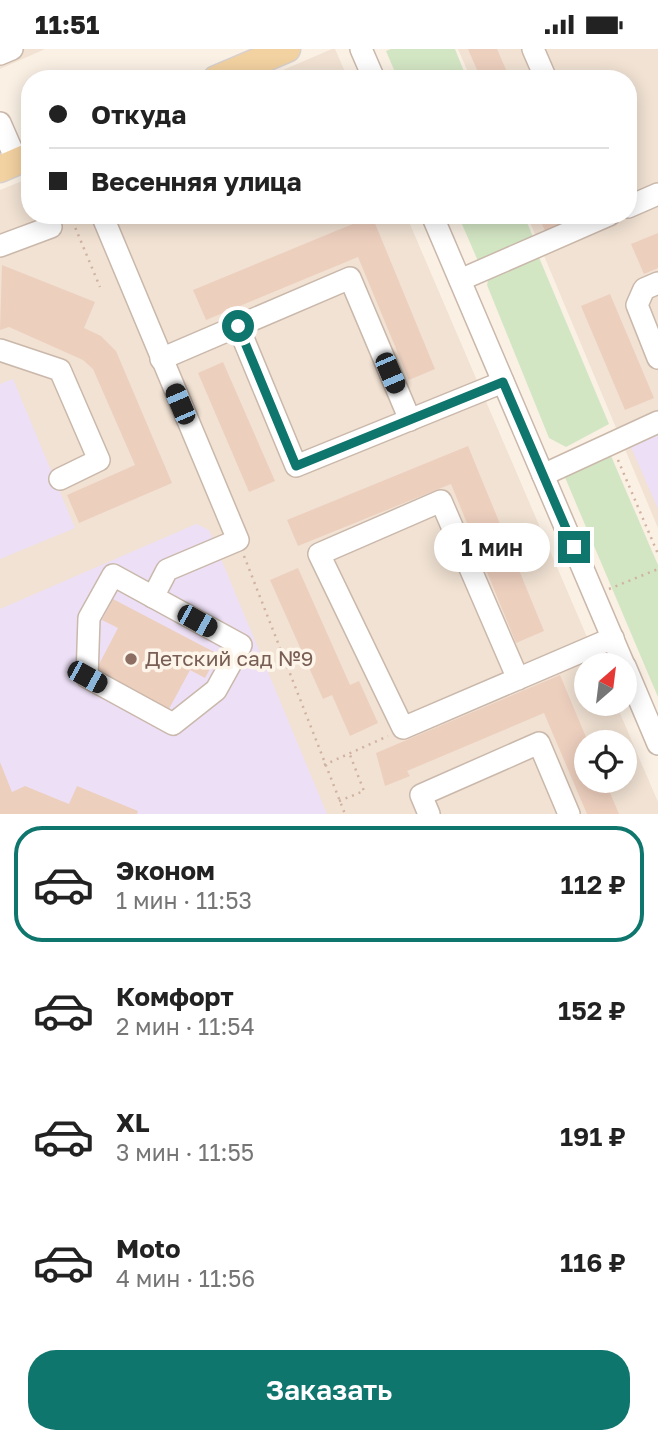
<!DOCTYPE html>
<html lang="ru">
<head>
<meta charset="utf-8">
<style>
  body { margin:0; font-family:"Golos Text",sans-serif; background:#f2f2f2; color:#222; height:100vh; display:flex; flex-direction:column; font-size:26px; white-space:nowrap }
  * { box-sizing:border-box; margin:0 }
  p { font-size:23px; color:#767676 }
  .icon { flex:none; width:38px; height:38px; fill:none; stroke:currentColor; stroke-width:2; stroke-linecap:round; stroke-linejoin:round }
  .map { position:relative; height:765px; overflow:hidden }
  .sheet { display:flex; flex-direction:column; background:#fff; flex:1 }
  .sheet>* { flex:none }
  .guide { position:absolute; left:21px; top:21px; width:616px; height:154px; border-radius:28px; box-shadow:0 4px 18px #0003; display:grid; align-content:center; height:154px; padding:0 28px; background:#fff }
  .needle { width:46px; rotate:28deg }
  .controls { position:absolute; left:574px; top:604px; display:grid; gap:14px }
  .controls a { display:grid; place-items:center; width:63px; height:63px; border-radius:50%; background:#fff; box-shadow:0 4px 18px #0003; font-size:35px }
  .end { position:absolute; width:32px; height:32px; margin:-16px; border:9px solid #0f766e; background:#fff; box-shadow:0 0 0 4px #fff }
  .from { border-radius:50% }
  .bubble { position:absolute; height:49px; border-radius:24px; background:#fff; box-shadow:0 4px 18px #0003; font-size:23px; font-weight:600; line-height:49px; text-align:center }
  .car { position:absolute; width:21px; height:42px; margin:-21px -10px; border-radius:9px; box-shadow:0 0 5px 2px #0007; background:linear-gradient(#222 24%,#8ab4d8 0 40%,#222 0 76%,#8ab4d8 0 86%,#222 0) }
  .guide b { display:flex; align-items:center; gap:24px; height:66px; font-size:26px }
  .guide b+b { border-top:2px solid #e0e0e0 }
  .guide i { width:18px; height:18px; background:#222 }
  ul { padding:12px 0 0; list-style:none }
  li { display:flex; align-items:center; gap:21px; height:116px; margin:0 14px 10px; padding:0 14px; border:4px solid transparent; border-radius:28px }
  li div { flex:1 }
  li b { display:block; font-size:26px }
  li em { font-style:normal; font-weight:600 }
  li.selected { border-color:#0f766e }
  li>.icon { width:63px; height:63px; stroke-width:1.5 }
  .cta { display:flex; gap:14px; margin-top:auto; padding:14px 28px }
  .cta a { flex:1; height:80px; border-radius:28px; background:#0f766e; color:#fff; font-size:28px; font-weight:600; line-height:80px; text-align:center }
  .status { display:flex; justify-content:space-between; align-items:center; height:49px; padding:0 35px; background:#fff; direction:ltr }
  .status svg { height:19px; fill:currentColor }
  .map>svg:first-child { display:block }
</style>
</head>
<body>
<div class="status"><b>11:51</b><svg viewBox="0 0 49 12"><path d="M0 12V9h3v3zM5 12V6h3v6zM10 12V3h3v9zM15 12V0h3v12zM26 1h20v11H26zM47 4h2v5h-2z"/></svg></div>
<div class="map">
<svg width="658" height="765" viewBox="0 0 658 765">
  <rect width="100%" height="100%" fill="#faf0e4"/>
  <g fill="#f1e2d3" fill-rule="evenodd">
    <path d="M0 0H45L0 20Z"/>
    <path d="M332 0H335L348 30H262Z"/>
    <path d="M458 0H658V479L527 166H628V30H471Z"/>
    <path d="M30 129V166H406L599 616H586V654L616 655 658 753V765H0V141ZM586 693H625V732H586Z"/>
  </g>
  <g fill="#ede0f6">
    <path d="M13 330 75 479 0 510V335Z"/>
    <path d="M658 376V460L627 389Z"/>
    <path d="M196 475 209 481 327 765H0V560Z"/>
  </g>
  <g fill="#d3e6c4">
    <path d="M391 0H455L467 30H398L386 2Z"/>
    <path d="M458 166H524L533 188 478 212Z"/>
    <path d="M538 206 609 375 566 398 549 389 487 236 489 225Z"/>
    <path d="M608 400 658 516V648L564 426Z"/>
  </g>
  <g fill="#edcfbe">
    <path d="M468 0H497L510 30H481Z"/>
    <path d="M538 166H567L571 176 547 186Z"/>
    <path d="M372 167 435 320 409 331 358 208 206 271 193 241Z"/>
    <path d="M658 184V219L644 225 631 195Z"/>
    <path d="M2 216 95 253 84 279 101 287 116 302 172 434 79 474 67 446 135 416 93 320 83 311 9 278 0 281Z"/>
    <path d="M610 245 654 349 625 361 581 257Z"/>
    <path d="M223 313 275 432 249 443 198 324Z"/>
    <path d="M468 397 544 582 516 594 451 435 298 497 287 471Z"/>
    <path d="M298 519 350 636 359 632 378 674 350 687 332 646 323 650 270 531Z"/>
    <path d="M113 550 218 605 205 629 190 621 169 660 96 621 118 579 102 571Z"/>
    <path d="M560 626 588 693 586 732H605L619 765H587L544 664 407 722 410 727 385 737 376 704Z"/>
    <path d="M0 713 12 743 25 737 69 755 77 737 138 762 137 765H0Z"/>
  </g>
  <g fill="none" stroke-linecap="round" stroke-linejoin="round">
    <defs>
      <g id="minor">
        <path d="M361 0 374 30"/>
        <path d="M533 0 546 30"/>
        <path d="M0 5 12 0"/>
        <path d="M0 74 17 113"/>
        <path d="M628 158 658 145"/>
        <path d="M102 166 238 491 167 521 153 548"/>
        <path d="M432 166 624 616"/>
        <path d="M0 197 51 178"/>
        <path d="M460 231 609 166"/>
        <path d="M658 234 644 240 637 256 658 309"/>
        <path d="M238 277 296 417 503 333"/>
        <path d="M0 301 60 321 99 411 60 430"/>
        <path d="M161 310 350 229 410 371"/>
        <path d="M543 426 658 373"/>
        <path d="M113 526 241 596 216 641 173 675 87 628 89 569Z"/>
        <path d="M625 617 658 695"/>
        <path d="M518 630 441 452 319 505 403 679C473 649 543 619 613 589"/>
        <path d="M429 765 421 746 539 694 569 765"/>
      </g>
      <g id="major">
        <path d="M216 30 287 0"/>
        <path d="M0 120 30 107"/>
      </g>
    </defs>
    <use href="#minor" stroke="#cab8ab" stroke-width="24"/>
    <use href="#major" stroke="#d7d0cd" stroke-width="29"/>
    <g stroke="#d1b2a1" stroke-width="2.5" stroke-dasharray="2 5" stroke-linecap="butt">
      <path d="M70 166 100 238"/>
      <path d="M618 411 658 505"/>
      <path d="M244 507 345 765"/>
      <path d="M609 540 658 520"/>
      <path d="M324 716 388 687"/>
      <path d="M339 752 364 742 350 706"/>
    </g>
    <use href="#minor" stroke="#fff" stroke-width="21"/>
    <use href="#major" stroke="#f3d2a1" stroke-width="26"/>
  </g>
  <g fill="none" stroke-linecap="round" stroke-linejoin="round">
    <path stroke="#0f766e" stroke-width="9" d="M238 277 296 417 503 333 574 498"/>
  </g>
  <circle fill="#8d6e63" stroke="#fdf5e9" stroke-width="2.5" cx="131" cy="610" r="7"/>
  <g text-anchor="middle" stroke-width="7" stroke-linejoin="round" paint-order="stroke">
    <g font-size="21" fill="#785e54" stroke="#fdf5e9" text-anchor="start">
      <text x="145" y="617">Детский сад №9</text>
    </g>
  </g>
</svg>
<div class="controls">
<a><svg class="needle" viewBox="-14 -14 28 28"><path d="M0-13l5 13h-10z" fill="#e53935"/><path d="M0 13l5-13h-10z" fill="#767676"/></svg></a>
<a><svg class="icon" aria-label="locate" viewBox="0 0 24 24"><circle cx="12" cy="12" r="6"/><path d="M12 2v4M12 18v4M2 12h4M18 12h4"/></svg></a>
</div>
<i class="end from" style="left:238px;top:277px"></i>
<i class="end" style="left:574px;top:498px"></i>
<div class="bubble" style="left:434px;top:474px;width:116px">1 мин</div>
<i class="car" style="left:390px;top:324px;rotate:157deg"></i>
<i class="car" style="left:180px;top:355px;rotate:337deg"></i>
<i class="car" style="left:197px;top:572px;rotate:119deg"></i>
<i class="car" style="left:87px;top:628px;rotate:119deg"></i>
<div class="guide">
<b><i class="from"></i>Откуда</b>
<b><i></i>Весенняя улица</b>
</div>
</div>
<section class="sheet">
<ul>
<li class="selected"><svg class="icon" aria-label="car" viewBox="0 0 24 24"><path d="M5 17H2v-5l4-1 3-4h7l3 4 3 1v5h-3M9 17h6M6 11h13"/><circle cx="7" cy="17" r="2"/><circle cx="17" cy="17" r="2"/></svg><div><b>Эконом</b><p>1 мин · 11:53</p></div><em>112 ₽</em></li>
<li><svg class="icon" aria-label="car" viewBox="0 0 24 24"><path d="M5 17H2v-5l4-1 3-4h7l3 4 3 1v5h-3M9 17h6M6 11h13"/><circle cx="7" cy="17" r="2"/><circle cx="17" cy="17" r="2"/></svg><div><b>Комфорт</b><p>2 мин · 11:54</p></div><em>152 ₽</em></li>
<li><svg class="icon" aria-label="car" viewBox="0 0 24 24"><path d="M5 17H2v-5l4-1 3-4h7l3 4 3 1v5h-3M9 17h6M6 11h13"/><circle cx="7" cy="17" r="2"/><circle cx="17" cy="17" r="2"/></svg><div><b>XL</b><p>3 мин · 11:55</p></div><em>191 ₽</em></li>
<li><svg class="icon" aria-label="car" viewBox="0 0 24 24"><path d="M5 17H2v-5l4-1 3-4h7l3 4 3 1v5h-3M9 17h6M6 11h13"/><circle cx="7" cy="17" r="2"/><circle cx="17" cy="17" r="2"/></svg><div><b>Moto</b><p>4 мин · 11:56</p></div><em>116 ₽</em></li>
</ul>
<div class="cta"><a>Заказать</a></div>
</section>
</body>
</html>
